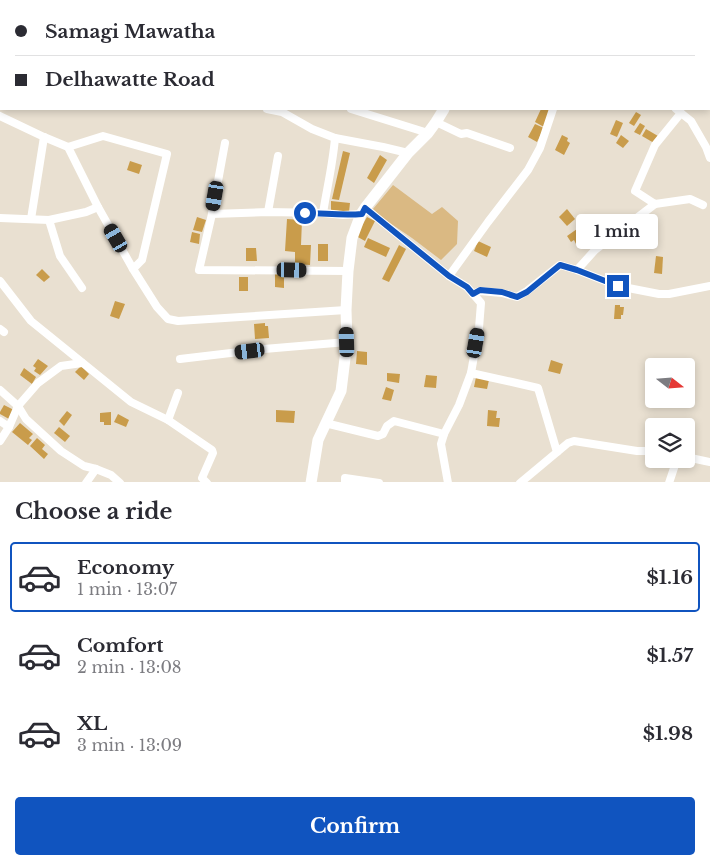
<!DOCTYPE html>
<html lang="en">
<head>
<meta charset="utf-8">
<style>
  body { margin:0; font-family:"Libre Baskerville",serif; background:#f2f2f3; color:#2b2b33; height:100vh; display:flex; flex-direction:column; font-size:19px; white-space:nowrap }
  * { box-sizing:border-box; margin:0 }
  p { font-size:16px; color:#7c7c81 }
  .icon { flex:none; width:28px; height:28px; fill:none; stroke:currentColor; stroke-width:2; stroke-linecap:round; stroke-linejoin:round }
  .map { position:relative; height:482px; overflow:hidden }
  .details { display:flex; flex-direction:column; background:#fff; flex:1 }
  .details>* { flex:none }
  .hud { position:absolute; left:0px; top:0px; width:710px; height:110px; box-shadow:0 2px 8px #0003; display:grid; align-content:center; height:110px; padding:0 15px; background:#fff }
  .needle { width:32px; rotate:107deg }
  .buttons { position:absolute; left:645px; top:358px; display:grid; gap:10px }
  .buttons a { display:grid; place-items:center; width:50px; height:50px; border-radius:5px; background:#fff; box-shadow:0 2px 8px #0003; font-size:25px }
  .end { position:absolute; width:22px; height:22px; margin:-11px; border:6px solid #1054bf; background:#fff; box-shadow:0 0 0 2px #fff }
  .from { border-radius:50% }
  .bubble { position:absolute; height:35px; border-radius:5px; background:#fff; box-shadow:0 2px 8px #0003; font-size:16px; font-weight:700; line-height:35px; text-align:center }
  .car { position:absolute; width:15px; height:30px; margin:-15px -8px; border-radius:6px; box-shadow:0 0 4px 1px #0007; background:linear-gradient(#222 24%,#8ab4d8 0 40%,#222 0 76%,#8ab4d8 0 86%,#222 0) }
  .hud b { display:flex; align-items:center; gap:18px; height:48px; font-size:19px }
  .hud b+b { border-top:1px solid #e1e1e2 }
  .hud i { width:12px; height:12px; background:#2b2b33 }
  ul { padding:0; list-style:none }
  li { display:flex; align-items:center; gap:15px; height:70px; margin:0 10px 8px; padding:0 5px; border:2px solid transparent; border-radius:5px }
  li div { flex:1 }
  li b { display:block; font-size:19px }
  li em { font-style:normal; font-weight:700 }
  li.selected { border-color:#1054bf }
  li>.icon { width:45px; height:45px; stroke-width:1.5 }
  h2 { padding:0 15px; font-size:22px; line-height:60px }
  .cta { display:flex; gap:10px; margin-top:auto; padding:10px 15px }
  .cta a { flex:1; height:58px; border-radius:5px; background:#1054bf; color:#fff; font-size:20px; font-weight:700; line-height:58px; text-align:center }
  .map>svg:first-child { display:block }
</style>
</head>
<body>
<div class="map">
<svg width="710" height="483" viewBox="0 0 710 483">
  <rect width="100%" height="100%" fill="#e9e0d1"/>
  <path fill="#dab983" d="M393 185 432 214 442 207 458 221 457 244 441 260 412 238 384 219 373 209Z"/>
  <g fill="#c99c4b">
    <path d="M541 109H547L551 111 544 127 535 122Z"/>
    <path d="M636 112 641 115 634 126 629 123Z"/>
    <path d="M616 120 623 123 617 137 610 134Z"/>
    <path d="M640 123 645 126 640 135 634 132Z"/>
    <path d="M535 124 544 128 537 142 528 137Z"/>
    <path d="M646 129 658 136 654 143 642 136Z"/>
    <path d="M562 135 568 138 567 141 570 143 564 155 555 150Z"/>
    <path d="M621 135 629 141 623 148 616 143Z"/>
    <path d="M343 151 350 153 339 200 332 199Z"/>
    <path d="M380 155 387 160 374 183 367 178Z"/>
    <path d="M130 161 142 165 139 174 127 170Z"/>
    <path d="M331 201 350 203 349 212 331 210Z"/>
    <path d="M567 209 575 219 567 226 559 217Z"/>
    <path d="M197 217 206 220 202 232 193 230Z"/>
    <path d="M367 217 375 221 365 241 356 236Z"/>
    <path d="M287 219 302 220 301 245H311L310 265 295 264V252L285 251Z"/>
    <path d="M577 229 583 238 576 244 574 240 571 242 567 236Z"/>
    <path d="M192 232 200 234 199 244 190 242Z"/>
    <path d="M368 238 390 248 386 257 364 247Z"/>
    <path d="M478 241 491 247 487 257 474 251Z"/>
    <rect x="318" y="244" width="10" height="17"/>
    <path d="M399 245 406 249 389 282 382 279Z"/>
    <path d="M246 248H256L257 261H246Z"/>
    <path d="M656 256 663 257 662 274 654 273Z"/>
    <path d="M42 269 50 277 44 282 36 275Z"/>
    <path d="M275 274 284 275V288L275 287Z"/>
    <rect x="239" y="277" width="9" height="14"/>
    <path d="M115 301 125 304 119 319 110 316Z"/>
    <path d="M615 305H620V307H624L623 315H621V319H614Z"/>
    <path d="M265 323V326H268L269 338 255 339 254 324Z"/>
    <path d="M357 351 367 352V365L356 364Z"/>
    <path d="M38 359 48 366 40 375 34 371 36 368 33 366Z"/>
    <path d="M551 360 563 364 560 374 548 371Z"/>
    <path d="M81 366 89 374 84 380 75 372Z"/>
    <path d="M24 368 36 377 32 384 20 375Z"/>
    <path d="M387 373 400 374 399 383 387 381Z"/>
    <path d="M426 375 437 376 436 388 424 387Z"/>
    <path d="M476 377 489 380 487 389 474 387Z"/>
    <path d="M386 387 394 390 391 401 382 399Z"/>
    <path d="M4 405 14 410 9 419 0 414V412Z"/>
    <path d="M276 410 295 411 294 423 276 422Z"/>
    <path d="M488 410 497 411 496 418H500L499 427 487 426Z"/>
    <path d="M67 411 72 415 64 426 59 421Z"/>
    <path d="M111 412V425H104V422H100V413Z"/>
    <path d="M118 414 129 420 126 427 114 422Z"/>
    <path d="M20 423 33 434 29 438 32 440 28 445 12 432Z"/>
    <path d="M59 427 70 436 65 442 54 433Z"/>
    <path d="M37 438 45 445 42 449 48 454 44 459 30 446Z"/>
  </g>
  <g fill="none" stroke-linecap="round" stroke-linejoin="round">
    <g stroke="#fff" stroke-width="8">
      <path d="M216 0 217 1"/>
      <path d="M80 1 81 0"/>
      <path d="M140 1 142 0"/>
      <path d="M664 1V0"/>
      <path d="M267 109 282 112 312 129 335 138C333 163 327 188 323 213"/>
      <path d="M351 109 428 133"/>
      <path d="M676 109 691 121 706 147 710 158"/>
      <path d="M681 113 655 145 635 191 655 204 690 199 703 205"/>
      <path d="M0 116 44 137 68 147 98 207 133 269 157 307 168 319 178 321 346 310"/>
      <path d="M436 122 461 134 467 133 510 148"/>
      <path d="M335 138 383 147 408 153"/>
      <path d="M225 143 212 214 199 270 348 271"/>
      <path d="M68 147 103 136 167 154 142 260 133 269"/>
      <path d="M365 208 449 276 467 287 481 303 479 328 471 373 459 405 444 434 441 444 448 483"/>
      <path d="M268 212 278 156"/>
      <path d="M212 214 268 212 323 213 343 215 361 214"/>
      <path d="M0 218 49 220 86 212 98 207"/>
      <path d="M31 219 44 137"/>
      <path d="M49 220 60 256 82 288"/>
      <path d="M577 270 595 250 655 204"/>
      <path d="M449 276 488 222 528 170 540 148 553 109"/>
      <path d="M0 281 31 321 131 402 168 420 212 450 213 453 202 478 207 483"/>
      <path d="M473 294 480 291 502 293 517 297 527 291 560 265 577 270 618 286 659 294H669L710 286"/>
      <path d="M0 329 4 332"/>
      <path d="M180 359 264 349 347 342"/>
      <path d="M471 373 512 382 538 388 557 452"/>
      <path d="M0 390 18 406 26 419 61 451 84 466 96 469 111 475 120 483"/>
      <path d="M168 420 178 393"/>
      <path d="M0 421 9 427"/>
      <path d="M325 423 378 436 383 434 387 426 394 421 444 434"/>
      <path d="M0 441 9 427 18 406 38 383 61 366 82 363"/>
      <path d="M686 457 710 462"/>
      <path d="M86 483 96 469"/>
      <path d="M345 483V478L379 483"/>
      <path d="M520 483 568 443 574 441 637 451H654"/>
      <path d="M669 483 677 459"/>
    </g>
    <g stroke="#fff" stroke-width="11">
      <path d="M487 1 488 0"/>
      <path d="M311 483 318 440 341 391 347 342 346 310 348 271 352 238 361 214 365 208 408 153 428 133 436 122 444 109"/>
    </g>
  </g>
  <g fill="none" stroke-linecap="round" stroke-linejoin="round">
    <path stroke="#1054bf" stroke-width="6" d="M305 213C324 213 342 216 362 214L365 208 449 276 467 287 473 294 480 290 502 292 517 297 527 292 560 265 577 270 618 286"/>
  </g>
</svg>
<div class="buttons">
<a><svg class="needle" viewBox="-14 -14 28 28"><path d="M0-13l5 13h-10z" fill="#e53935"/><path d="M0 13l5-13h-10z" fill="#7c7c81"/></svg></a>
<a><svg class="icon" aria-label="layers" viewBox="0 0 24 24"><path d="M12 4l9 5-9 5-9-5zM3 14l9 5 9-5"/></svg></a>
</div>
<i class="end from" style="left:305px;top:213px"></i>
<i class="end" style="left:618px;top:286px"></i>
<div class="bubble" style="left:576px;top:214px;width:82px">1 min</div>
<i class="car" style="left:215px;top:196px;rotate:190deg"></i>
<i class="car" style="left:116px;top:238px;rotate:330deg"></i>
<i class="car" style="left:292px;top:270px;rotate:91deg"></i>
<i class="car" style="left:347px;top:342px;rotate:358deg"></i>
<i class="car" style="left:476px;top:343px;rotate:10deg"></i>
<i class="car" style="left:250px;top:351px;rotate:263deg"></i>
<div class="hud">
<b><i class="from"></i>Samagi Mawatha</b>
<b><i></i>Delhawatte Road</b>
</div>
</div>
<section class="details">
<h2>Choose a ride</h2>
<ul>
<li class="selected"><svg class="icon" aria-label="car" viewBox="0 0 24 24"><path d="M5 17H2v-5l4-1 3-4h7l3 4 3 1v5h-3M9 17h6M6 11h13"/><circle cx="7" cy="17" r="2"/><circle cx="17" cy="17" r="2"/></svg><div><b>Economy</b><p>1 min · 13:07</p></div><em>$1.16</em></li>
<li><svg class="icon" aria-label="car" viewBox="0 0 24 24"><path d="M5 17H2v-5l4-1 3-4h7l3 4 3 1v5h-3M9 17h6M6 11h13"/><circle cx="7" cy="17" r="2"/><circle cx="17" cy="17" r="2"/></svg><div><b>Comfort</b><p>2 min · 13:08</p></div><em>$1.57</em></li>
<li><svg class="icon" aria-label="car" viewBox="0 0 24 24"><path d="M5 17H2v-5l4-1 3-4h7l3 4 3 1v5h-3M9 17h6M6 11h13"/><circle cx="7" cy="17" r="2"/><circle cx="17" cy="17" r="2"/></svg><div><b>XL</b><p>3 min · 13:09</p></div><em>$1.98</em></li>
</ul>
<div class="cta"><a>Confirm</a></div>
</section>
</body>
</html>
